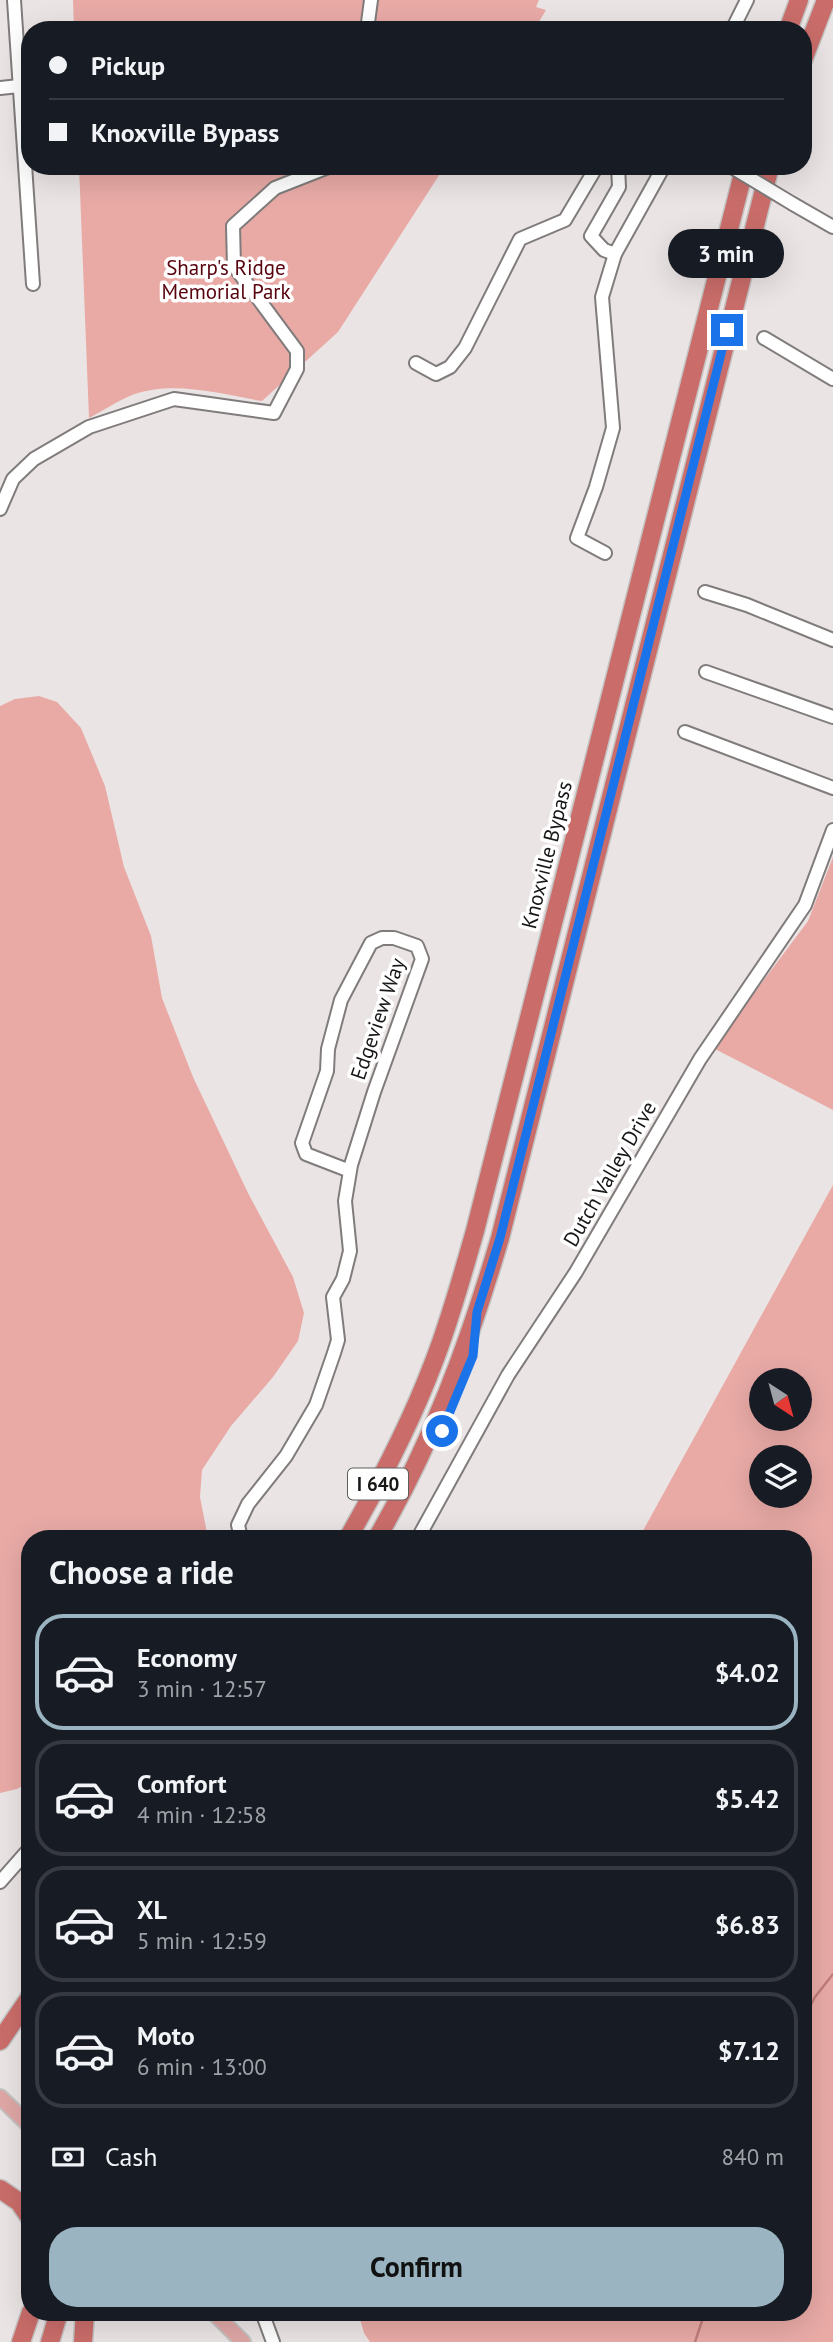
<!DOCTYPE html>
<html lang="en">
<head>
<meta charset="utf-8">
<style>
  body { margin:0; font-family:"PT Sans",sans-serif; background:#20242c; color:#f1f3f6; height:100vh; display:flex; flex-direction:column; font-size:26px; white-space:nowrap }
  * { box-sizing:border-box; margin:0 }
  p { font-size:23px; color:#9ea1a6 }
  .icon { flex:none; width:38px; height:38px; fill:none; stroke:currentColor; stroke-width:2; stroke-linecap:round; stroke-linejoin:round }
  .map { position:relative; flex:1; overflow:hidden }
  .side { position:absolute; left:21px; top:1530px; width:791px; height:791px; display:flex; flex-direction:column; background:#171b24; border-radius:28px; box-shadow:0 7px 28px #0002 }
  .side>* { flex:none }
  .top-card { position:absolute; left:21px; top:21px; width:791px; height:154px; border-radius:28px; box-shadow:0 7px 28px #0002; display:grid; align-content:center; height:154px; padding:0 28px; background:#171b24 }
  .needle { width:46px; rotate:144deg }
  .fabs { position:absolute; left:749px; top:1368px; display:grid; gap:14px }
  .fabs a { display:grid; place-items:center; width:63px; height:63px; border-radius:50%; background:#171b24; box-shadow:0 7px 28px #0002; font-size:35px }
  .end { position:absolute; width:32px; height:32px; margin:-16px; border:9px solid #1a73e8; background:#fff; box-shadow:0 0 0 4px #fff }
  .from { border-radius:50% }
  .bubble { position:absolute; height:49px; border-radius:24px; background:#171b24; box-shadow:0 7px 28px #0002; font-size:23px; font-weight:700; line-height:49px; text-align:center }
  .top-card b { display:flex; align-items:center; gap:24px; height:66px; font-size:26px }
  .top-card b+b { border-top:2px solid #363941 }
  .top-card i { width:18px; height:18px; background:#f1f3f6 }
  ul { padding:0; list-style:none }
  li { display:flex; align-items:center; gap:21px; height:116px; margin:0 14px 10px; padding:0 14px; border:4px solid #363941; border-radius:28px }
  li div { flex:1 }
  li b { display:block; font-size:26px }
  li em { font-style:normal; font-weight:700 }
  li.on { border-color:#9ab4c2 }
  li>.icon { width:63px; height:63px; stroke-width:1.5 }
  h2 { padding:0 28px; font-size:32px; line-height:84px }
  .pay { display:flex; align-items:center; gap:18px; height:77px; padding:0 28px; font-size:26px }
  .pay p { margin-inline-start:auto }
  .action { display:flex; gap:14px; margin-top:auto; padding:14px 28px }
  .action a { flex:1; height:80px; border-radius:28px; background:#9ab4c2; color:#111; font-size:28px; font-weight:700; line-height:80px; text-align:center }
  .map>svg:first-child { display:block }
</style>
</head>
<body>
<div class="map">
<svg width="833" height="2342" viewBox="0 0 833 2342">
  <rect width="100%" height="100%" fill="#eae5e4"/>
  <g fill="#e9aaa6" fill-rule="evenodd">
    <path d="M73 0H539L536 7 546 10 534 30H74Z"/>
    <path d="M79 166H445L338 332 262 401C219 394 175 380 132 395 117 401 103 411 89 418Z"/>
    <path d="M39 696 57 702 81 728 105 786 124 867 151 936 162 998 193 1077 248 1193 293 1277 304 1313 298 1341 273 1377 231 1426 202 1470 200 1497 208 1538H30V1782L17 1789 0 1793V706L15 699Z"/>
    <path d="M833 857V1110L713 1048 808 921Z"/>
    <path d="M833 1185V2342H370L364 2333 358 2312H803V1538H639ZM761 1381H800V1419H761ZM761 1458H800V1496H761Z"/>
  </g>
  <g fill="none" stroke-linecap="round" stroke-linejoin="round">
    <g stroke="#c17d7a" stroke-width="2.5">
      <path d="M803 2020 815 1997 833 1974"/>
      <path d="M695 2342 705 2312"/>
    </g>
    <defs>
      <g id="minor">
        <path d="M14 0 33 284"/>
        <path d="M367 30 371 0"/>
        <path d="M732 30 747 0"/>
        <path d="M0 88 19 86"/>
        <path d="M793 204 833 227"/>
        <path d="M615 254 604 250 591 236 619 187 618 166"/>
        <path d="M764 338 833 379"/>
        <path d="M416 363 436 374 450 367 465 348 520 239 565 220 597 166"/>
        <path d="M0 509 13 479 34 459 89 427 174 399 274 413 297 369V351L234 266 233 226 275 188 331 166"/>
        <path d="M605 553 577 538 596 487 613 428 602 297 615 254 664 166"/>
        <path d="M705 592 747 605 833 640"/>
        <path d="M706 672 833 717"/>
        <path d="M685 732 833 788"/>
        <path d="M241 1538 238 1525 248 1504 286 1456 316 1405 334 1353 338 1340 333 1297 343 1279 350 1251 345 1201 351 1165 374 1092 422 959 417 946 394 938H382L371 943 341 1000 328 1049 327 1071 302 1143 306 1154 350 1171"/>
        <path d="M418 1538 508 1375 576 1272 700 1059 805 905 833 830"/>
        <path d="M0 1882 30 1848"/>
        <path d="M262 2312 273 2342"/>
      </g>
      <g id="major">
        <path d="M0 2097 30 2126"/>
        <path d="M213 2312 243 2342"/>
      </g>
      <g id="highway">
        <path d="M788 30 799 0"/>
        <path d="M803 60 826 0"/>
        <path d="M348 1538C380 1482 410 1425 433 1364 450 1321 462 1276 475 1231L745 166"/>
        <path d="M377 1538C432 1444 469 1343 500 1238L770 166"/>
        <path d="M0 2041 30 1997"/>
        <path d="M0 2189 19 2202 30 2218"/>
        <path d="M21 2342 31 2312"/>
        <path d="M50 2342 59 2312"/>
        <path d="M83 2342 85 2312"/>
      </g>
    </defs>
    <use href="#minor" stroke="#807c7b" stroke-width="16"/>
    <use href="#major" stroke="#c3c3c2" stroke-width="18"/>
    <use href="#highway" stroke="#c3c3c2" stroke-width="21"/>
    <use href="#minor" stroke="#fff" stroke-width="12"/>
    <use href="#major" stroke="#dfa7a6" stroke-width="14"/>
    <use href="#highway" stroke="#ca6d6a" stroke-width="18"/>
    <defs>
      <path id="minor-bridge" d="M730 166 793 204"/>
    </defs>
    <use href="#minor-bridge" stroke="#807c7b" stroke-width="16" stroke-linecap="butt"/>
    <use href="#minor-bridge" stroke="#fff" stroke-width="12"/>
  </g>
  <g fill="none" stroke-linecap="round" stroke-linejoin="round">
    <path stroke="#1a73e8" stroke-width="9" d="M442 1431 473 1356 477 1312 500 1238 727 330"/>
  </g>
  <g text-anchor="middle" stroke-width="7" stroke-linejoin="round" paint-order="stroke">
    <rect fill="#fff" stroke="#5d5d5c" stroke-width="2" x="348" y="1468.5" width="60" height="31" rx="5"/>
    <g font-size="19" font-weight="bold" fill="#181716">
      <text x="378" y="1491">I 640</text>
    </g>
    <g font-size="21" fill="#57020d" stroke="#fff">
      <text x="226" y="275">Sharp's Ridge<tspan x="226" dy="24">Memorial Park</tspan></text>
    </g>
    <g font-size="21" fill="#181716" stroke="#fff">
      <text transform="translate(547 855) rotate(-76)" y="7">Knoxville Bypass</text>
      <text transform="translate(378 1019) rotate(-71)" y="7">Edgeview Way</text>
      <text transform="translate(610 1174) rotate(-60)" y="7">Dutch Valley Drive</text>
    </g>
  </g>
</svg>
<div class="fabs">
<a><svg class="needle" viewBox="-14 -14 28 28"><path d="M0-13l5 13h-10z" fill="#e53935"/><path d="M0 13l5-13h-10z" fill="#9ea1a6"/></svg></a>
<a><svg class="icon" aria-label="layers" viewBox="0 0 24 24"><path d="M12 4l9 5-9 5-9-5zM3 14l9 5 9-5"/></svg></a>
</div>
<i class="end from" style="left:442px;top:1431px"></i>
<i class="end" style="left:727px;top:330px"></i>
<div class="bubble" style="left:668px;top:229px;width:116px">3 min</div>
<div class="top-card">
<b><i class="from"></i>Pickup</b>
<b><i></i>Knoxville Bypass</b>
</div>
<section class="side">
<h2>Choose a ride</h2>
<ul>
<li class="on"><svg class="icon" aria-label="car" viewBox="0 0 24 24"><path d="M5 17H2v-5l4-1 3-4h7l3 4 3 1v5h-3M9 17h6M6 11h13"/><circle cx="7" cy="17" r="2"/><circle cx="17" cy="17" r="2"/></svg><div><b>Economy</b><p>3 min · 12:57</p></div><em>$4.02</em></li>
<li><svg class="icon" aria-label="car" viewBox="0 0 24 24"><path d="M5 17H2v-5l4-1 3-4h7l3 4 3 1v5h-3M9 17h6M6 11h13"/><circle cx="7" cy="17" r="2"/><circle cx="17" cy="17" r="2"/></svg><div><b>Comfort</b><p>4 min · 12:58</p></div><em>$5.42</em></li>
<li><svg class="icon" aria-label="car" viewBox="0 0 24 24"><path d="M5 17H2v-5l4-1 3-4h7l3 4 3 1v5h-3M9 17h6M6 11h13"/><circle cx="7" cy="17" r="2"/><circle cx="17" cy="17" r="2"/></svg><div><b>XL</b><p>5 min · 12:59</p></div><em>$6.83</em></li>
<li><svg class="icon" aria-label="car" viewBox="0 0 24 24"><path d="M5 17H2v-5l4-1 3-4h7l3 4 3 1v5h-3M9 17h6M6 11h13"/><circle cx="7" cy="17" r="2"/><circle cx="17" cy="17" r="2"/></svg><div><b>Moto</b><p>6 min · 13:00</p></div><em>$7.12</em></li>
</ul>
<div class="pay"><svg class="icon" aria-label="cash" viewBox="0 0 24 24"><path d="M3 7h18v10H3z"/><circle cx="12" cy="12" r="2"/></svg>Cash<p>840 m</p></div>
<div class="action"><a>Confirm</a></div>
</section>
</div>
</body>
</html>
